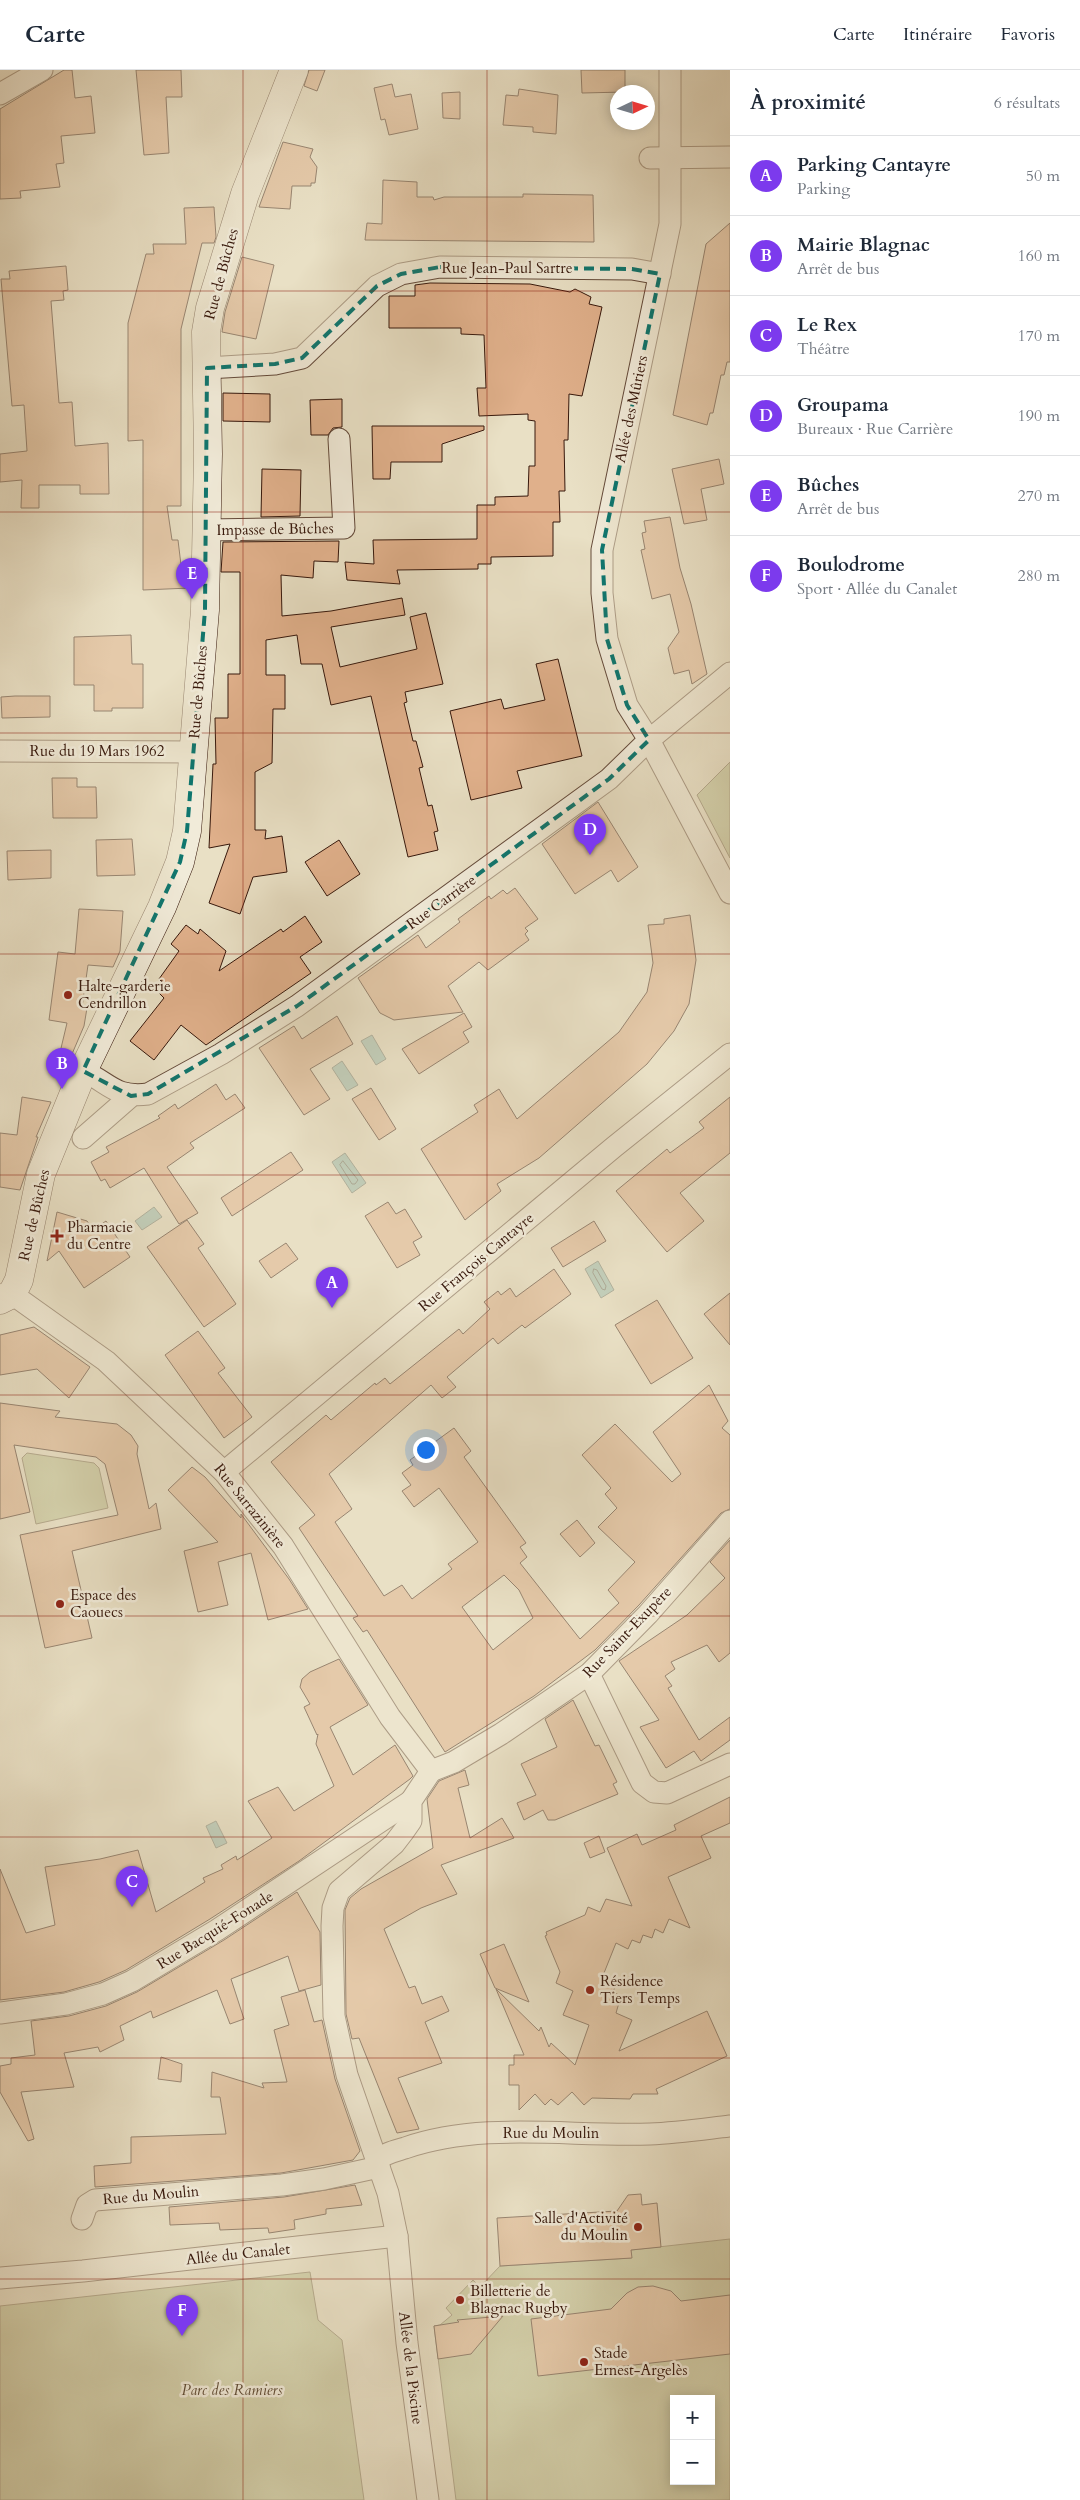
<!DOCTYPE html>
<html lang="fr">
<head>
<meta charset="utf-8">
<style>
	body { margin:0; font-family:Cardo,serif; background:#f2f2f3; color:#1f2937 }
	.controls { position:absolute; right:15px; bottom:15px; display:grid; overflow:hidden; border-radius:0px; box-shadow:0 2px 12px #0003 }
	.controls button { width:45px; height:45px; display:grid; place-items:center; padding:0; border:0; border-bottom:1px solid #e0e1e3; background:#fff; color:#1f2937; font:25px sans-serif }
	.compass { position:absolute; left:610px; top:15px; width:45px; height:45px; border-radius:50%; background:#fff; box-shadow:0 2px 12px #0003; rotate:86deg }
	.you { position:absolute; left:425px; top:1379px; width:18px; height:18px; margin:-12px; border:4px solid #fff; border-radius:50%; background:#1a73e8; box-shadow:0 0 0 8px #1a73e833 }
	.badge { display:grid; place-items:center; width:32px; height:32px; border-radius:50%; background:#7c3aed; color:#fff; font-size:16px; font-weight:700 }
	.pin { position:absolute; translate:-50% -41px; filter:drop-shadow(0 1px 2px #0008) }
	.pin::after { content:''; position:absolute; top:26px; width:18px; height:15px; background:inherit; clip-path:polygon(0 0,100% 0,50% 100%) }
	.list { margin:0; padding:0; list-style:none }
	h2 { display:flex; justify-content:space-between; align-items:center; height:65px; margin:0; padding:0 20px; font-size:21px }
	h2 small { font-size:16px; font-weight:400; color:#747a83 }
	.list li { display:grid; grid-template-columns:32px 1fr auto; gap:15px; align-items:center; box-sizing:border-box; height:80px; padding:0 20px; border-top:1px solid #e0e1e3 }
	.list b { display:block; font-size:19px; white-space:nowrap }
	.list p { margin:0; font-size:16px; white-space:nowrap; color:#747a83 }
	.list em { font-size:16px; font-style:normal; color:#747a83 }
	.map { position:relative; flex:none; width:730px; height:2430px; overflow:hidden }
	header { display:flex; align-items:center; gap:30px; box-sizing:border-box; height:70px; padding:0 25px; background:#fff; border-bottom:1px solid #e0e1e3 }
	header strong { font-size:24px }
	nav { display:flex; gap:28px; margin-inline-start:auto; font-size:18px }
	main { display:flex }
	aside { flex:1; background:#fff }
	.map>svg:first-child { display:block }
	.green { fill:#bcc191; stroke:#7a6c4e; fill-rule:evenodd }
	.water { fill:#97bdb2; stroke:#717b70 }
	.lines { fill:none; stroke-linecap:round; stroke-linejoin:round }
	.shore { stroke:#676a5f; stroke-width:1 }
	.building { fill:#e0b08b; stroke:#37180c; fill-rule:evenodd }
	.street-casing { stroke:#644a3a; stroke-width:23 }
	.secondary-casing { stroke:#37180c; stroke-width:29 }
	.street { stroke:#f1ebd9; stroke-width:21 }
	.secondary { stroke:#f1ebd9; stroke-width:28 }
	.marked { fill:none; stroke:#0f766e; stroke-width:4; stroke-dasharray:10 6; stroke-linejoin:round }
	.grid { fill:none; stroke:#8f2418; stroke-width:1; stroke-opacity:0.55 }
	.poi-dot { fill:#8f2418; stroke:#f1ebd9; stroke-width:2 }
	.labels { text-anchor:middle; stroke-width:5; stroke-linejoin:round; paint-order:stroke }
	.street-label { font-size:15px; fill:#37180c; stroke:#f1ebd9 }
	.poi-label { font-size:15px; fill:#37180c; stroke:#f1ebd9; text-anchor:start }
	.park-label { font-size:15px; font-style:italic; fill:#5f4b34; stroke:#f1ebd9 }
</style>
</head>
<body>
<header>
<strong>Carte</strong>
<nav><a>Carte</a><a>Itinéraire</a><a>Favoris</a></nav>
</header>
<main>
<div class="map">
<svg width="730" height="2430" viewBox="0 0 730 2430">
	<rect width="100%" height="100%" fill="#e9e0c5"/>
	<filter id="stains"><feTurbulence type="fractalNoise" baseFrequency=".004" numOctaves="4"/><feColorMatrix values="0 0 0 0 .2 0 0 0 0 .09 0 0 0 0 .02 0 0 0 .5 -.17"/></filter>
	<radialGradient id="worn" r=".72"><stop offset=".6" stop-color="#630" stop-opacity="0"/><stop offset="1" stop-color="#630" stop-opacity=".3"/></radialGradient>
	<!-- green -->
	<g class="green">
		<polygon points="730,692 730,788 697,725"/>
		<polygon points="27,1383 94,1393 99,1398 108,1438 36,1454 22,1388"/>
		<path d="M730,2169V2430H456L434,2256L440,2255L452,2245L446,2238L473,2210L480,2217L500,2196L631,2188V2180ZM674,2329H711V2411H674Z"/>
		<polygon points="310,2202 318,2250 342,2270 364,2430 0,2430 0,2236"/>
	</g>
	<!-- water -->
	<g class="water">
		<polygon points="372,965 386,989 376,995 361,971"/>
		<polygon points="342,991 358,1015 347,1021 332,998"/>
		<polygon points="345,1083 366,1113 352,1123 332,1092"/>
		<polygon points="154,1137 162,1147 142,1160 135,1151"/>
		<polygon points="598,1191 614,1220 601,1228 585,1199"/>
		<polygon points="216,1751 227,1773 216,1778 206,1756"/>
	</g>
	<g class="lines">
		<!-- shore -->
		<g class="shore">
			<polygon points="343,1091 358,1110 355,1114 352,1114 340,1095"/>
			<polygon points="594,1199 597,1200 606,1216 605,1220 602,1219 593,1203"/>
		</g>
	</g>
	<!-- building -->
	<g class="building">
		<polygon points="64,0 72,0 75,28 91,26 95,63 61,66 64,93 56,94 60,117 20,121 21,128 0,129 0,39"/>
		<polygon points="136,0 181,0 182,27 166,27 169,83 144,85"/>
		<polygon points="309,0 325,0 317,21 304,16"/>
		<polygon points="581,0 625,0 625,22 582,23"/>
		<polygon points="392,14 395,27 411,24 418,59 389,65 385,49 381,50 374,18"/>
		<polygon points="519,19 558,25 556,64 533,62 533,57 503,55 506,25 518,26"/>
		<polygon points="460,22 460,49 443,48 442,23"/>
		<polygon points="283,72 313,79 310,87 317,97 315,113 311,113 311,116 292,116 290,139 259,137"/>
		<polygon points="383,110 417,112 417,127 433,127 434,130 444,127 523,127 523,124 593,125 594,172 365,170 367,153 382,154"/>
		<polygon points="214,137 216,167 214,173 202,173 181,259 181,436 167,436 172,470 178,470 181,495 190,495 190,518 143,520 143,370 128,371 128,253 146,184 154,184 153,174 186,174 184,138"/>
		<polygon points="730,153 730,292 727,292 724,305 721,305 713,343 710,343 707,355 673,345 706,174"/>
		<polygon points="242,187 274,195 256,269 222,262 225,242"/>
		<polygon points="66,196 68,220 63,221 64,230 51,231 59,333 72,332 75,376 108,373 109,424 80,424 80,415 39,415 39,438 21,438 22,410 0,412 0,384 27,381 24,335 12,336 1,209 10,209 9,201"/>
		<polygon points="430,213 530,214 570,222 575,219 591,227 589,234 602,237 582,326 569,324 568,370 564,370 565,421 559,421 560,452 553,452 553,486 491,487 491,494 478,494 478,499 397,500 400,514 347,510 345,492 374,494 373,470 477,469 477,435 495,435 495,427 528,426 529,396 535,396 535,351 528,350 528,344 479,346 477,318 486,318 484,265 461,264 461,258 389,258 389,226 415,226 415,215"/>
		<polygon points="223,323 270,324 270,352 223,351"/>
		<polygon points="342,329 342,357 333,358 328,365 311,365 310,330"/>
		<polygon points="372,356 484,356 484,360 442,374 442,392 391,392 390,409 373,409"/>
		<polygon points="719,389 724,414 701,419 707,450 684,454 672,399"/>
		<polygon points="262,399 301,400 300,446 261,447"/>
		<polygon points="670,447 680,498 691,534 707,604 692,614 689,600 674,604 668,578 679,562 670,524 652,529 641,480 645,479 642,463 646,462 644,451"/>
		<polygon points="339,471 338,492 314,491 313,508 281,505 282,546 331,541 402,528 405,545 331,557 340,597 417,579 410,547 426,543 443,614 405,622 407,632 404,633 413,671 416,671 423,697 419,698 428,736 432,735 438,761 434,762 438,780 408,787 371,626 331,635 322,594 301,594 297,565 266,570 266,605 285,605 285,639 273,639 272,693 255,702 255,760 266,760 265,769 282,766 287,802 253,807 240,844 209,833 230,774 209,778 213,694 216,694 215,648 228,648 228,604 240,604 240,502 221,502 223,472"/>
		<polygon points="131,565 132,594 143,594 143,638 112,638 112,641 94,641 94,615 74,615 74,567"/>
		<polygon points="558,589 582,686 517,701 522,718 471,730 450,641 501,629 504,639 545,630 536,594"/>
		<polygon points="15,626 50,626 50,647 2,648 1,627"/>
		<polygon points="52,708 77,708 77,717 96,717 97,748 53,748"/>
		<polygon points="598,732 638,797 618,812 611,800 575,824 542,774"/>
		<polygon points="132,769 135,805 97,806 96,770"/>
		<polygon points="339,770 360,804 327,826 305,792"/>
		<polygon points="51,780 51,808 8,810 7,781"/>
		<polygon points="515,818 538,849 525,858 528,861 525,864 529,870 488,900 479,892 448,916 463,942 394,950 380,943 358,908 418,865 426,878 460,852 458,849 489,826 491,829 503,820 507,824"/>
		<polygon points="79,839 123,841 120,881 113,897 88,895 82,937 87,938 84,956 66,998 57,995 67,953 49,950 58,882 75,884"/>
		<polygon points="690,845 696,890 689,934 674,961 647,994 539,1088 497,1114 501,1121 465,1150 421,1079 478,1042 474,1035 499,1019 517,1049 619,962 647,922 653,893 648,855 664,854 664,849"/>
		<polygon points="305,846 322,872 300,887 311,903 206,975 181,955 154,990 130,971 164,928 156,920 162,912 159,909 179,881 171,874 186,855 198,864 200,859 226,881 219,901 281,859 283,862"/>
		<polygon points="464,943 472,957 463,962 469,972 419,1004 402,979"/>
		<polygon points="337,946 353,974 310,999 330,1029 304,1045 259,978 294,956 302,969"/>
		<polygon points="216,1014 226,1030 235,1024 245,1038 190,1073 194,1078 167,1097 198,1143 179,1154 144,1098 110,1118 105,1109 101,1111 91,1092 109,1082 106,1077 160,1048 158,1046 175,1034 178,1039"/>
		<polygon points="371,1018 396,1059 379,1070 352,1029"/>
		<polygon points="22,1027 51,1032 36,1067 38,1067 20,1120 0,1117 0,1063 17,1065"/>
		<polygon points="730,1027 730,1083 680,1123 704,1151 667,1182 616,1121 667,1079 670,1083 704,1058 699,1052"/>
		<polygon points="291,1082 303,1100 232,1146 221,1128"/>
		<polygon points="388,1132 396,1144 405,1139 422,1167 413,1172 420,1185 397,1198 365,1146"/>
		<polygon points="57,1142 87,1151 93,1160 106,1151 130,1187 84,1218 59,1181 47,1191"/>
		<polygon points="187,1150 204,1174 198,1178 236,1234 204,1257 147,1177"/>
		<polygon points="594,1151 606,1171 563,1197 551,1178"/>
		<polygon points="286,1173 298,1189 271,1208 259,1191"/>
		<path d="M554,1199L571,1224L525,1258L522,1255L498,1274L493,1268L447,1307L456,1317L442,1328L431,1315L329,1404L352,1439L335,1452L384,1526L402,1515L412,1529L452,1499L448,1494L478,1472L439,1418L414,1437L402,1421L411,1415L402,1403L413,1395L410,1390L454,1358L471,1381L464,1387L526,1473L520,1477L527,1487L520,1493L580,1569L619,1533L608,1520L635,1492L598,1457L617,1438L605,1424L611,1418L582,1385L615,1354L672,1412L681,1404L653,1362L709,1315L728,1351L722,1358L730,1365V1439L721,1443L639,1535L595,1580L534,1626L445,1682L367,1560L363,1562L353,1548L358,1546L299,1458L315,1445L271,1392L326,1345L331,1350L375,1313L376,1315L385,1308L390,1314L459,1259L463,1264L490,1239L484,1232L498,1221L501,1225L510,1218L516,1227ZM504,1505L519,1520L533,1548L493,1580L462,1537Z"/>
		<polygon points="730,1223 730,1275 704,1244"/>
		<polygon points="657,1230 693,1288 651,1314 615,1255"/>
		<polygon points="34,1257 90,1297 69,1328 37,1299 0,1305 0,1265"/>
		<polygon points="198,1261 225,1298 218,1303 252,1347 224,1368 165,1285"/>
		<polygon points="0,1333 60,1341 55,1347 117,1354 131,1365 138,1376 137,1384 149,1439 156,1433 161,1459 72,1481 92,1568 45,1578 20,1465 118,1445 105,1394 96,1387 14,1375 30,1442 0,1449"/>
		<polygon points="192,1397 205,1407 241,1448 241,1444 289,1509 308,1539 268,1550 251,1483 218,1492 228,1535 198,1542 184,1481 218,1472 168,1420"/>
		<polygon points="577,1450 595,1473 580,1487 560,1464"/>
		<polygon points="730,1470 730,1583 719,1592 707,1575 671,1592 675,1599 665,1606 672,1616 668,1618 699,1670 730,1647 730,1670 701,1691 694,1681 666,1698 640,1657 659,1650 619,1591 687,1545 725,1508 710,1492"/>
		<polygon points="339,1589 368,1635 330,1657 353,1705 395,1675 413,1706 410,1709 299,1791 210,1849 126,1900 99,1912 64,1922 0,1930 0,1799 26,1863 55,1855 45,1797 100,1789 138,1780 156,1842 205,1812 203,1808 223,1799 221,1795 236,1786 237,1790 272,1768 248,1731 278,1717 294,1741 334,1716 316,1674 318,1664 317,1665 304,1637 310,1634 300,1617 302,1609 310,1602"/>
		<polygon points="573,1630 595,1676 599,1675 617,1712 613,1714 618,1724 555,1750 548,1750 543,1740 524,1750 517,1733 536,1725 521,1694 557,1677 545,1649"/>
		<polygon points="465,1700 469,1715 458,1718 470,1768 502,1748 514,1768 441,1795 457,1824 421,1838 384,1859 409,1918 415,1916 422,1934 442,1926 449,1941 425,1952 442,1993 398,2008 419,2059 397,2063 359,1968 352,1969 346,1944 345,1840 350,1828 361,1819 433,1778 427,1729 439,1711"/>
		<polygon points="730,1727 730,1753 701,1766 711,1788 668,1807 690,1858 669,1849 663,1863 655,1859 652,1868 643,1865 640,1873 632,1870 628,1879 616,1873 602,1908 616,1914 613,1922 621,1926 616,1943 632,1950 619,1981 707,1941 727,1986 656,2019 658,2024 633,2024 630,2029 592,2028 584,2035 572,2022 558,2035 551,2029 545,2035 535,2024 519,2040 519,2015 509,2015 509,1995 514,1995 514,1985 524,1985 496,1919 539,1961 541,1957 549,1977 551,1973 575,1995 589,1955 563,1945 573,1921 556,1913 560,1902 545,1866 547,1865 546,1862 585,1845 588,1837 600,1842 606,1829 632,1836 607,1778 637,1764 642,1775 676,1760 674,1755"/>
		<polygon points="599,1766 605,1782 590,1788 584,1773"/>
		<polygon points="297,1822 320,1862 321,1915 299,1921 288,1886 231,1909 244,1949 230,1954 217,1920 153,1948 151,1941 120,1956 124,1970 100,1982 98,1977 64,1983 74,2017 21,2022 34,2069 28,2071 0,2022 0,1996 11,1994 11,1988 35,1985 31,1951 69,1946 106,1936 137,1922 224,1870"/>
		<polygon points="504,1874 529,1932 495,1918 480,1884"/>
		<polygon points="305,1920 314,1952 322,1950 335,2009 360,2081 353,2090 281,2103 95,2117 94,2096 131,2093 131,2067 226,2064 220,2027 211,2027 212,2002 264,2018 262,2013 287,2012 274,1960 289,1955 281,1927"/>
		<polygon points="161,1987 182,1994 181,2012 158,2009"/>
		<polygon points="355,2115 362,2135 326,2139 326,2144 294,2150 295,2159 269,2163 268,2158 220,2160 219,2153 170,2155 169,2137 284,2127"/>
		<polygon points="641,2124 642,2135 657,2133 661,2177 631,2180 632,2188 500,2196 497,2148 617,2141 628,2125"/>
		<polygon points="653,2216 671,2221 681,2231 730,2225 730,2284 538,2306 531,2249 611,2239 627,2223 638,2217"/>
		<polygon points="503,2246 471,2284 438,2289 434,2256 459,2252 457,2250"/>
	</g>
	<g class="lines">
		<!-- street casing -->
		<g class="street-casing">
			<g id="street">
				<polyline points="670,0 670,154 602,480 602,523 607,569 627,635 649,670 730,823"/>
				<polyline points="0,24 42,0"/>
				<polyline points="650,88 730,87"/>
				<polyline points="207,298 275,294 302,288 377,216 401,204 440,197 632,199 660,204"/>
				<polyline points="207,460 344,458 339,369"/>
				<polyline points="0,681 193,682"/>
				<path d="M83,1001C110,1013 114,1028 148,1024L221,984L297,936L609,709L649,670L730,603"/>
				<polyline points="83,1068 131,1026"/>
				<polyline points="12,1224 106,1291 224,1402 283,1476 390,1647 431,1701"/>
				<polyline points="224,1402 614,1077 730,984"/>
				<polyline points="589,1604 642,1713 654,1722 667,1723 730,1694"/>
				<polyline points="431,1701 454,1692 501,1664 589,1604 648,1544 730,1451"/>
				<polyline points="0,1943 66,1934 103,1924 132,1911 217,1860 411,1731"/>
				<path d="M377,2090C385,2083 395,2081 405,2078C483,2051 569,2067 650,2064C677,2063 704,2059 730,2056"/>
				<polyline points="82,2149 87,2135 95,2130 282,2115 324,2109 379,2097"/>
				<polyline points="0,2208 83,2201 397,2166"/>
				<polyline points="428,2430 407,2273 397,2166 388,2123 347,2005 334,1946 332,1856 333,1838 339,1821 394,1774 404,1761 411,1751 411,1731 431,1701"/>
			</g>
		</g>
		<!-- secondary casing -->
		<g class="secondary-casing">
			<polyline id="secondary" points="0,1230 12,1224 19,1210 41,1104 83,1001 162,837 180,792 187,761 205,540 208,384 206,262 210,238 245,124 294,0"/>
		</g>
		<!-- street -->
		<use href="#street" class="street"/>
		<!-- secondary -->
		<use href="#secondary" class="secondary"/>
	</g>
	<!-- marked area -->
	<path d="M0 0H730V2430H0ZM440,197L632,199L660,204L602,480L607,569L627,635L649,670L609,709L297,936L148,1024L131,1026L83,1001L180,792L187,761L205,540L207,298L275,294L302,288L377,216L401,204Z" fill="#e9e0c5" fill-opacity=".55" fill-rule="evenodd"/>
	<path class="marked" d="M440,197L632,199L660,204L602,480L607,569L627,635L649,670L609,709L297,936L148,1024L131,1026L83,1001L180,792L187,761L205,540L207,298L275,294L302,288L377,216L401,204Z"/>
	<!-- grid -->
	<path class="grid" d="M243,0V2430M487,0V2430M0,221H730M0,442H730M0,663H730M0,884H730M0,1105H730M0,1325H730M0,1546H730M0,1767H730M0,1988H730M0,2209H730"/>
	<!-- markers -->
	<g class="poi-dot">
		<circle cx="68" cy="925" r="5"/>
		<path d="M54.5 1158.5h5v5h5v5h-5v5h-5v-5h-5v-5h5z"/>
		<circle cx="60" cy="1534" r="5"/>
		<circle cx="590" cy="1920" r="5"/>
		<circle cx="638" cy="2157" r="5"/>
		<circle cx="460" cy="2230" r="5"/>
		<circle cx="584" cy="2292" r="5"/>
	</g>
	<g class="labels">
		<!-- street labels -->
		<g class="street-label">
			<text x="507" y="203">Rue Jean-Paul Sartre</text>
			<text transform="translate(221 204) rotate(-75)" y="5">Rue de Bûches</text>
			<text transform="translate(631 339) rotate(-78)" y="5">Allée des Mûriers</text>
			<text transform="translate(275 459) rotate(-1)" y="5">Impasse de Bûches</text>
			<text transform="translate(198 622) rotate(-85)" y="5">Rue de Bûches</text>
			<text x="97" y="686">Rue du 19 Mars 1962</text>
			<text transform="translate(441 832) rotate(-36)" y="5">Rue Carrière</text>
			<text transform="translate(34 1145) rotate(-77)" y="5">Rue de Bûches</text>
			<text transform="translate(476 1192) rotate(-40)" y="5">Rue François Cantayre</text>
			<text transform="translate(250 1436) rotate(51)" y="5">Rue Sarrazinière</text>
			<text transform="translate(627 1562) rotate(-46)" y="5">Rue Saint-Exupère</text>
			<text transform="translate(215 1860) rotate(-32)" y="5">Rue Bacquié-Fonade</text>
			<text x="551" y="2068">Rue du Moulin</text>
			<text transform="translate(151 2125) rotate(-5)" y="5">Rue du Moulin</text>
			<text transform="translate(238 2184) rotate(-6)" y="5">Allée du Canalet</text>
			<text transform="translate(411 2298) rotate(83)" y="5">Allée de la Piscine</text>
		</g>
		<!-- poi labels -->
		<g class="poi-label">
			<text x="78" y="921">Halte-garderie<tspan x="78" dy="17">Cendrillon</tspan></text>
			<text x="67" y="1162">Pharmacie<tspan x="67" dy="17">du Centre</tspan></text>
			<text x="70" y="1530">Espace des<tspan x="70" dy="17">Caouecs</tspan></text>
			<text x="600" y="1916">Résidence<tspan x="600" dy="17">Tiers Temps</tspan></text>
			<text x="628" y="2153" text-anchor="end">Salle d'Activité<tspan x="628" dy="17">du Moulin</tspan></text>
			<text x="470" y="2226">Billetterie de<tspan x="470" dy="17">Blagnac Rugby</tspan></text>
			<text x="594" y="2288">Stade<tspan x="594" dy="17">Ernest-Argelès</tspan></text>
		</g>
		<!-- park labels -->
		<g class="park-label">
			<text x="232" y="2325">Parc des Ramiers</text>
		</g>
	</g>
	<rect width="100%" height="100%" filter="url(#stains)"/>
	<rect width="100%" height="100%" fill="url(#worn)"/>
</svg>
<div class="controls">
<button>+</button>
<button>−</button>
</div>
<svg class="compass" viewBox="-18 -18 36 36"><path d="M0-13l5 13h-10z" fill="#e53935"/><path d="M0 13l5-13h-10z" fill="#747a83"/></svg>
<div class="you"></div>
<div class="pin badge" style="left:332px;top:1238px">A</div>
<div class="pin badge" style="left:62px;top:1019px">B</div>
<div class="pin badge" style="left:132px;top:1837px">C</div>
<div class="pin badge" style="left:590px;top:785px">D</div>
<div class="pin badge" style="left:192px;top:529px">E</div>
<div class="pin badge" style="left:182px;top:2266px">F</div>
</div>
<aside>
<h2>À proximité<small>6 résultats</small></h2>
<ul class="list">
<li><span class="badge">A</span><div><b>Parking Cantayre</b><p>Parking</p></div><em>50 m</em></li>
<li><span class="badge">B</span><div><b>Mairie Blagnac</b><p>Arrêt de bus</p></div><em>160 m</em></li>
<li><span class="badge">C</span><div><b>Le Rex</b><p>Théâtre</p></div><em>170 m</em></li>
<li><span class="badge">D</span><div><b>Groupama</b><p>Bureaux · Rue Carrière</p></div><em>190 m</em></li>
<li><span class="badge">E</span><div><b>Bûches</b><p>Arrêt de bus</p></div><em>270 m</em></li>
<li><span class="badge">F</span><div><b>Boulodrome</b><p>Sport · Allée du Canalet</p></div><em>280 m</em></li>
</ul>
</aside>
</main>
</body>
</html>
